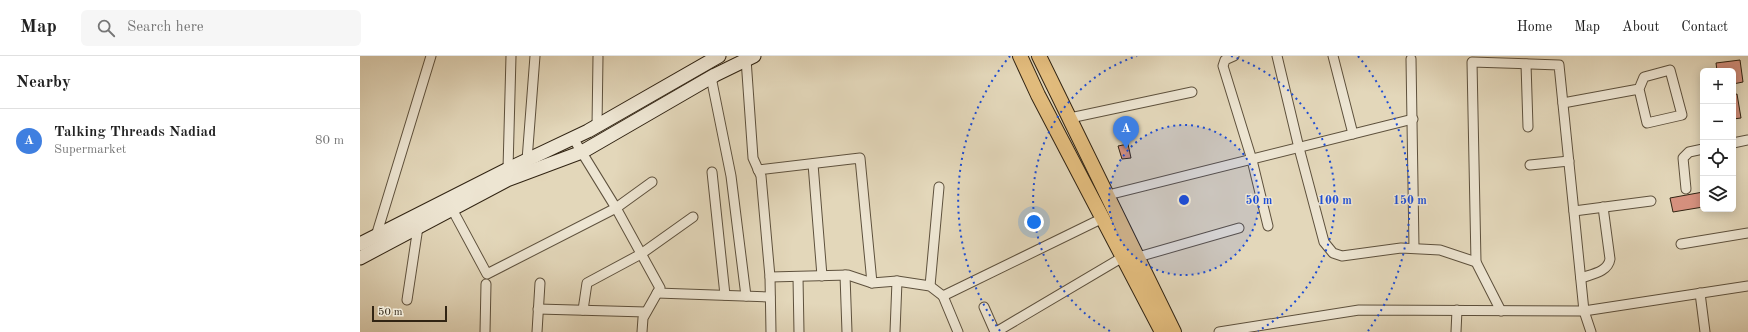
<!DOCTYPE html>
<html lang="en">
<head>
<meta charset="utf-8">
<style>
	body { margin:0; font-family:"Old Standard TT",serif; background:#f6f6f6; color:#222 }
	.controls { position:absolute; right:12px; top:12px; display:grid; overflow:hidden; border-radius:6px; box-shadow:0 2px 10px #0003 }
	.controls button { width:36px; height:36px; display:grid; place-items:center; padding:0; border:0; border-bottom:1px solid #e0e0e0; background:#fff; color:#222; font:20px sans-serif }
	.scale { position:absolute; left:12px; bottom:10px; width:75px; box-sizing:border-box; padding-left:4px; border:2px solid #312413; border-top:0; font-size:11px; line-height:14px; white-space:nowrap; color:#312413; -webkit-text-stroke:3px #ede5d2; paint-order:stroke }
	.you { position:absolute; left:674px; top:166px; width:14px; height:14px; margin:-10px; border:3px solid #fff; border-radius:50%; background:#1a73e8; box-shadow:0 0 0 6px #1a73e833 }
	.badge { display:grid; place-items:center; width:26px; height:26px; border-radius:50%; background:#2563eb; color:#fff; font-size:13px; font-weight:700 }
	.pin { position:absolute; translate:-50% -33px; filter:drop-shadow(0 1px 2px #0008) }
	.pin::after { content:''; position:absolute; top:21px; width:14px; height:12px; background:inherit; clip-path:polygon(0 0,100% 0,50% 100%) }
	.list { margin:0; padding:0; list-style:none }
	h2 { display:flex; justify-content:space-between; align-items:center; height:52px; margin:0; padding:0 16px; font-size:17px }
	h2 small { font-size:13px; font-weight:400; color:#767676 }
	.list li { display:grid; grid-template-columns:26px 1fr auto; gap:12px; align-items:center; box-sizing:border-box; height:64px; padding:0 16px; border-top:1px solid #e0e0e0 }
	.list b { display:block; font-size:15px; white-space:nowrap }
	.list p { margin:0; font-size:13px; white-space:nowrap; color:#767676 }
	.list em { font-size:13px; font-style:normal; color:#767676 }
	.icon { flex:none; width:22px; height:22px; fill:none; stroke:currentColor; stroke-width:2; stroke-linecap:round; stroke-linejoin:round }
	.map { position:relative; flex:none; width:1388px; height:276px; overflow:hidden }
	header { display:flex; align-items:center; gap:24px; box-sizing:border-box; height:56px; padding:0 20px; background:#fff; border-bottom:1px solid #e0e0e0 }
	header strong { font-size:19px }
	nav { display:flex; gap:22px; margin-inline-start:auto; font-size:14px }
	.search { width:280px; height:36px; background:#f6f6f6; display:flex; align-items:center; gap:10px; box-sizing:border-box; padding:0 14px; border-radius:6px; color:#767676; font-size:15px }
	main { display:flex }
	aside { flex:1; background:#fff }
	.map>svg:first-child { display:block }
	.building { fill:#d79280; stroke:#312413 }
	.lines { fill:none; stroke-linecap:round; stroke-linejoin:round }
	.street-casing { stroke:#5e513d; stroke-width:11 }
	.secondary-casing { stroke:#312413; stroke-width:15 }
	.primary-casing { stroke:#312413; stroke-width:16 }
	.street { stroke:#ede5d2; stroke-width:9 }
	.secondary { stroke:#ede5d2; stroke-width:13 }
	.primary { stroke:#e2bc7d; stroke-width:14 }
	.ring { fill:none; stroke:#1d4ed8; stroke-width:2; stroke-dasharray:2 4 }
	.centre { fill:#1d4ed8; stroke:#ede5d2; stroke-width:2 }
	.ring-label { font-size:12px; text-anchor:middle; font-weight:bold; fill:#1d4ed8; stroke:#ede5d2; stroke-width:3; stroke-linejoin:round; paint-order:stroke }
</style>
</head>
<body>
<header>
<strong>Map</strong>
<div class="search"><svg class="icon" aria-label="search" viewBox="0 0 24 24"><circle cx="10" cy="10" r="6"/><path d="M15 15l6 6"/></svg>Search here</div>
<nav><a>Home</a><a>Map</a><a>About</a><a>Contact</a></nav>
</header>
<main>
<aside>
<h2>Nearby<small></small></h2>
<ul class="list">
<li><span class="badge" style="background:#3f7fe0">A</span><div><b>Talking Threads Nadiad</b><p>Supermarket</p></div><em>80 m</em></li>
</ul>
</aside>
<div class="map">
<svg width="1388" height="276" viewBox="0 0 1388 276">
	<rect width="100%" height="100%" fill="#e3d7ba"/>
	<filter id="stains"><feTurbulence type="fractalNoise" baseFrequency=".005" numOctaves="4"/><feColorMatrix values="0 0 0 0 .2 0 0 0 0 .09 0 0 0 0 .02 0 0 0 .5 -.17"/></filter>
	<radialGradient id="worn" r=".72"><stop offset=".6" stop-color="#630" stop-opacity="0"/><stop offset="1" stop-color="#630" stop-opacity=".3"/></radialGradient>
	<!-- building -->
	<g class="building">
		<polygon points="1380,4 1383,26 1373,28 1373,15 1357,15 1356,7"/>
		<polygon points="1377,38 1381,62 1373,63 1373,39"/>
		<polygon points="768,88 771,102 762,103 758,90"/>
		<polygon points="1343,136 1343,151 1313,156 1310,142"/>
	</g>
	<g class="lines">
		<!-- street casing -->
		<g class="street-casing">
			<g id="street">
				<polyline points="874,0 865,4 863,10 892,104 908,170"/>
				<polyline points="917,0 939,92 964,186 973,197 982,200 1041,192 1080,194 1116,206"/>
				<polyline points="973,0 993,78"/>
				<polyline points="386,3 393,102 401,120 410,221 411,276"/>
				<polyline points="1051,3 1054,192"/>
				<polyline points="1166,8 1168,71"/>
				<polyline points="351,21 371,120 386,240"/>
				<polyline points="1203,47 1279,33 1284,21 1310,14 1322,59 1287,67 1279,33"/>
				<polyline points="710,62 832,36"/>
				<polyline points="237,70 238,1"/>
				<polyline points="213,82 256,152 300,232 283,262 282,276"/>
				<polyline points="1373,87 1388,84"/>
				<polyline points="167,104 175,0"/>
				<polyline points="453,108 462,220"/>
				<polyline points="1170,109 1209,105"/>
				<polyline points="148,113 151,0"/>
				<polyline points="398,114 500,102 512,227"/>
				<polyline points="352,116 365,239"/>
				<polyline points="1326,133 1323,102 1329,96 1343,93"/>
				<polyline points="748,139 1053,63"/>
				<polyline points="92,153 127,218 256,152 292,126"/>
				<polyline points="1214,155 1291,145"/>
				<polyline points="16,180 71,0"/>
				<polyline points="1321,188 1388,177"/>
				<polyline points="778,201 879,172"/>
				<polyline points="485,219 487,276"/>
				<polyline points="410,221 488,219 512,227 537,225 570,230 583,240 743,162"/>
				<polyline points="438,221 439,276"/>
				<path d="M1221,222C1232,218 1248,216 1250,203L1243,151"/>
				<polyline points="570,230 579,131"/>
				<polyline points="297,237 410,241"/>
				<polyline points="1340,237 1345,276"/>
				<polyline points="583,240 598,276"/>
				<polyline points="47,244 58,171"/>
				<polyline points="624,251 635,276"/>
				<polyline points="178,253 286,256"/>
				<polyline points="223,254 227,227 281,198 333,161"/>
				<polyline points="1141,255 1116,206 1112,6 1199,9 1224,255 1231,276"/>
				<polyline points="125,276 126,228"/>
				<polyline points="177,276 180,227"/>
				<polyline points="535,276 537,225"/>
				<polyline points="636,276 763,201"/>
				<polyline points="859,276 999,254 1224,255 1388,230"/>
				<polyline points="1096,276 1097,254"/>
			</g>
		</g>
		<!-- secondary casing -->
		<g class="secondary-casing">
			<g id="secondary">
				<polyline points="0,188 148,113 228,75 359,0"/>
				<polyline points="0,202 147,124 222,96 355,19 394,0"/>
			</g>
		</g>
		<!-- primary casing -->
		<g class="primary-casing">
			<g id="primary">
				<polyline points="660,0 678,39 802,276"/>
				<polyline points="679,0 814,276"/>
			</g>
		</g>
		<!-- street -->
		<use href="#street" class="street"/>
		<!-- secondary -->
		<use href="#secondary" class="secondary"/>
		<!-- primary -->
		<use href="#primary" class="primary"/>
	</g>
	<!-- distance rings -->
	<circle cx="824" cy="144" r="75" fill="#1d4ed8" fill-opacity=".12"/>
	<g class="ring">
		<circle cx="824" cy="144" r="75"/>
		<path d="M750 275A151 151 0 0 1 777 0M871 0A151 151 0 0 1 898 275"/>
		<path d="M640 275A226 226 0 0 1 650 0M998 0A226 226 0 0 1 1008 275"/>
	</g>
	<circle cx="824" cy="144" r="6" class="centre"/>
	<g class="ring-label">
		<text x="899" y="148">50 m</text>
		<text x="975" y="148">100 m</text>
		<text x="1050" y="148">150 m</text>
	</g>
	<rect width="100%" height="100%" filter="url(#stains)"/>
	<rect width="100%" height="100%" fill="url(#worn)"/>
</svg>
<div class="controls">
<button>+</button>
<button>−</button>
<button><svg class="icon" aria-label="locate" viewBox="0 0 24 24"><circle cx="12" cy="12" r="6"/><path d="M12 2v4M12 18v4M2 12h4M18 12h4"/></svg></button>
<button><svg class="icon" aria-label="layers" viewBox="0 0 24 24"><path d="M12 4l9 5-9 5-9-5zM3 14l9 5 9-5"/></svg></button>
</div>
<div class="scale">50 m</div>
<div class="you"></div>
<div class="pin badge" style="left:766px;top:93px;background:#3f7fe0">A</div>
</div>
</main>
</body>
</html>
